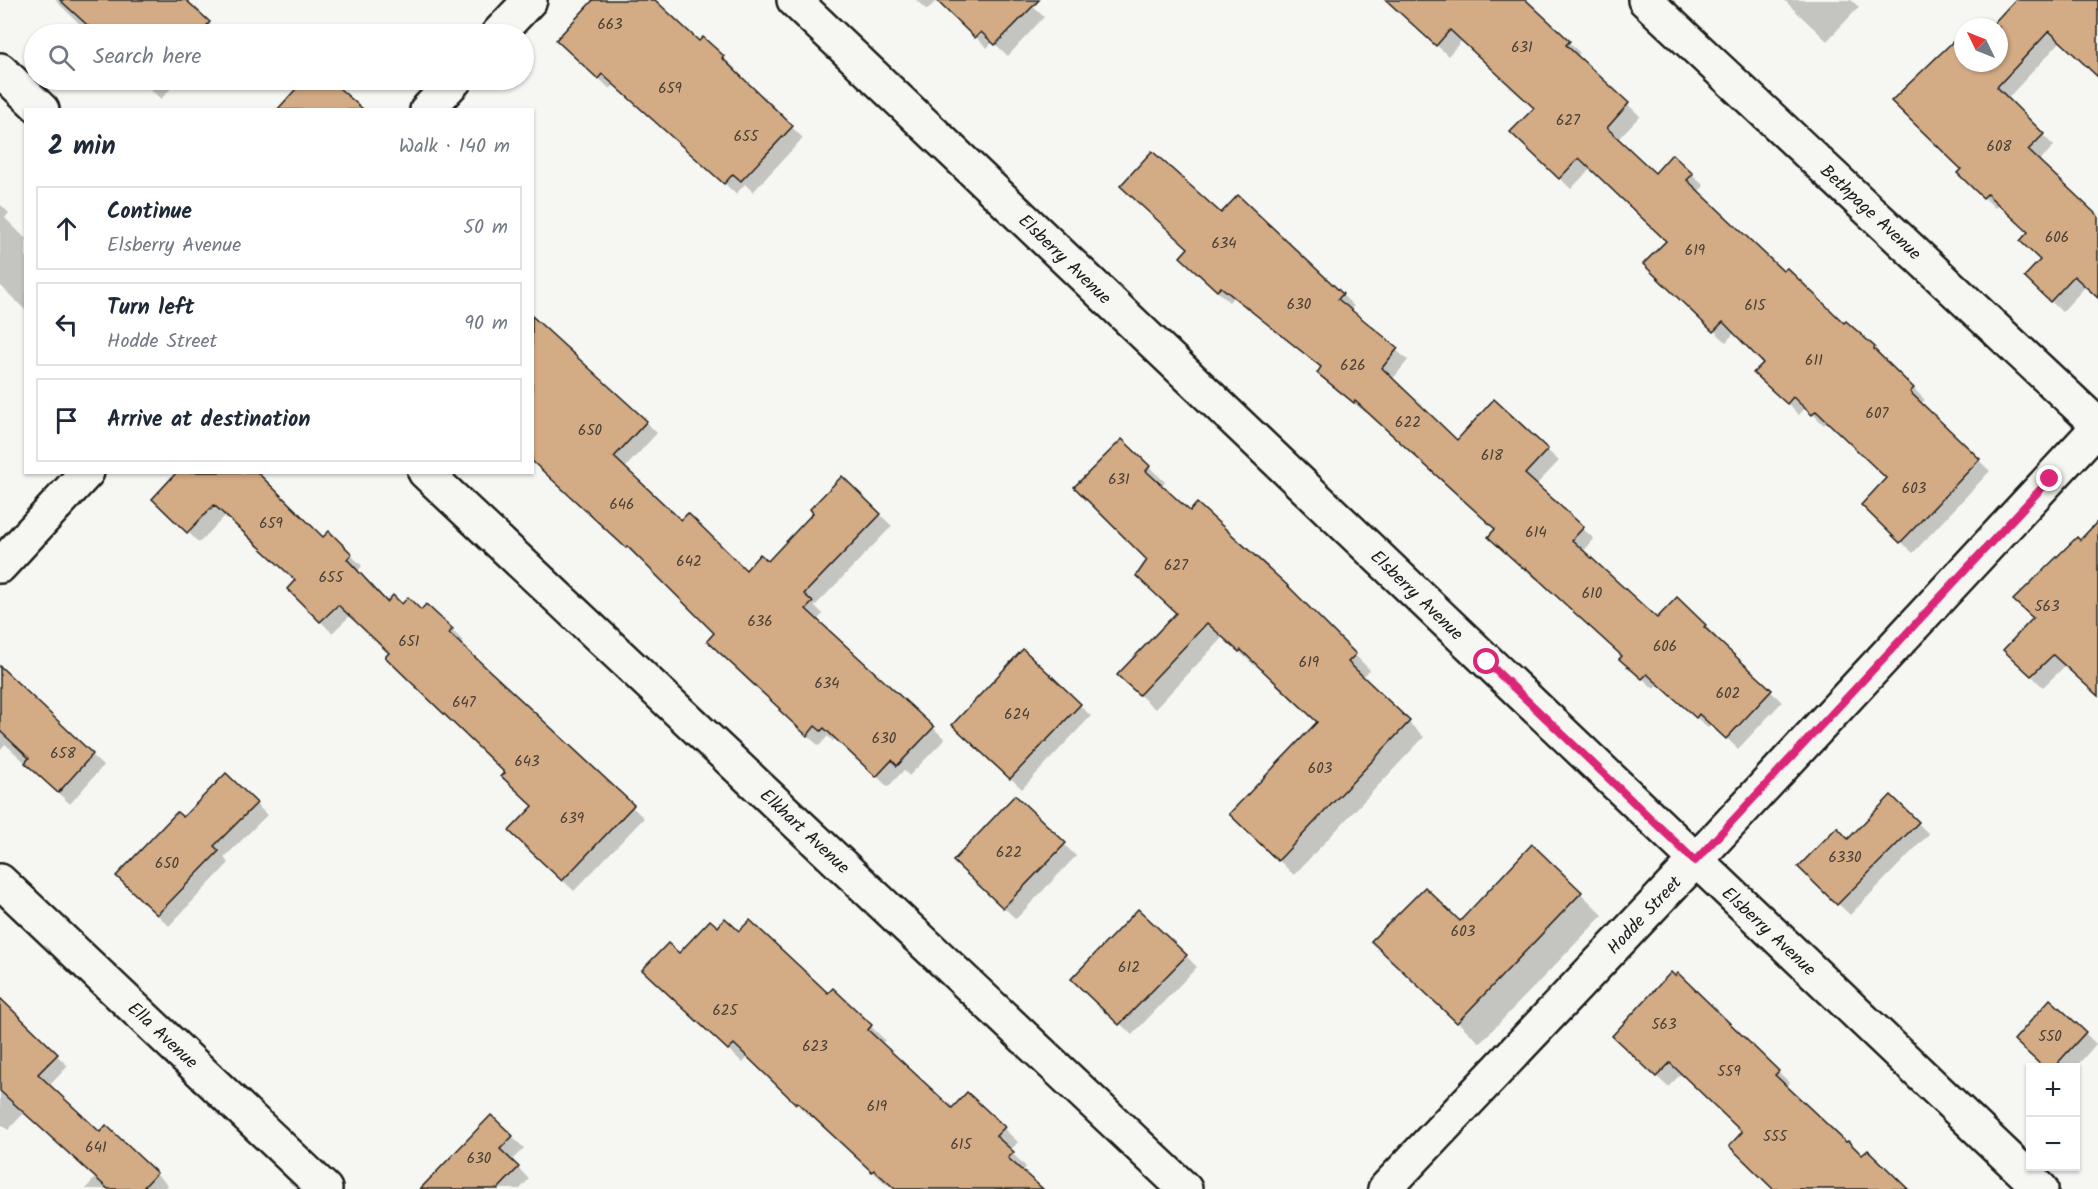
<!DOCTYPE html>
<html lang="en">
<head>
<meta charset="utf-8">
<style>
	body { margin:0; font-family:Kalam,sans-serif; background:#f6f6f7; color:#1f2937 }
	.controls { position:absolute; right:18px; bottom:18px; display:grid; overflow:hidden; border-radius:0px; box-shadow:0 2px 4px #0004 }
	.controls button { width:54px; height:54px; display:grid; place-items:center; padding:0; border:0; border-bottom:2px solid #e0e1e3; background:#fff; color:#1f2937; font:30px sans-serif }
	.compass { position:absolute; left:1954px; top:18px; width:54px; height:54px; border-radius:50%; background:#fff; box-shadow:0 2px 4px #0004; rotate:313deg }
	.stop { position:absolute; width:18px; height:18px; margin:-14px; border:4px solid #db2777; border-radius:50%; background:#fff }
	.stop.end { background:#db2777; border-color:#fff; box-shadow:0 2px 6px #0008 }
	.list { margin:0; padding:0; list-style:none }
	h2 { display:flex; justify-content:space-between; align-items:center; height:78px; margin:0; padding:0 24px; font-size:26px }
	h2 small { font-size:20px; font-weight:400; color:#747a83 }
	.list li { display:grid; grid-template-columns:39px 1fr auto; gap:18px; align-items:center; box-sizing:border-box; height:84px; margin:0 12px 12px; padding:0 12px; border:2px solid #e0e1e3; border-radius:0px }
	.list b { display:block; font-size:22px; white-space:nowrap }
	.list p { margin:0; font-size:20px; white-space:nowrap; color:#747a83 }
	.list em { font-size:20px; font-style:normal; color:#747a83 }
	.icon { flex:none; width:33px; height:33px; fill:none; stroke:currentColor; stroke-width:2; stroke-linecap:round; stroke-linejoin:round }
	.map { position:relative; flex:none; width:2098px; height:1189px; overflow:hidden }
	.search { position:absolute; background:#fff; box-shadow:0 2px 4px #0004; left:24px; top:24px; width:510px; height:66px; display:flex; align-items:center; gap:15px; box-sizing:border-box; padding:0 21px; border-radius:33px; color:#747a83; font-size:22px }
	.panel { position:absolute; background:#fff; box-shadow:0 2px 4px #0004; left:24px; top:108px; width:510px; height:366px; border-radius:0px }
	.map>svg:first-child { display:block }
	.shadow { fill:#0003 }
	.building { fill:#d3ab85; stroke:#1c1c1c; stroke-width:1.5 }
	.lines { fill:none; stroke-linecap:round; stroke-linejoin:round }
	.street-casing { stroke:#1c1c1c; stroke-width:38 }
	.street { stroke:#f6f6f2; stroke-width:33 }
	.route { stroke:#db2777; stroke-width:8 }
	.labels { text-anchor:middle; stroke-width:5; stroke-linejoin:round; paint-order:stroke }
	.number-label { font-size:15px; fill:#4a4036 }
	.street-label { font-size:18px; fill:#1c1c1c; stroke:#f6f6f2 }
</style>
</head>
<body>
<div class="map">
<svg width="2098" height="1189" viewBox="0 0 2098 1189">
	<rect width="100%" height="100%" fill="#f6f6f2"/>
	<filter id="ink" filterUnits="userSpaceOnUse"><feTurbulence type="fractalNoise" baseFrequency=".0167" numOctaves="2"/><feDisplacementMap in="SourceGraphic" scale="12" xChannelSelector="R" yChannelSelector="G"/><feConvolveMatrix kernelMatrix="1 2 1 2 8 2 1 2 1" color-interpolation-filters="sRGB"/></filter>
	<g filter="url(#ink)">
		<!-- shadow -->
		<g class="shadow">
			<polygon points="55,0 184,0 220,34 98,34 86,23 82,26"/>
			<polygon points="595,0 653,0 699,43 703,39 723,57 735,68 733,70 803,138 753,192 745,184 736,194 615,84 610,89 570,51"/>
			<polygon points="916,0 937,0 927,10"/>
			<polygon points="938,0 1026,0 1044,17 1008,56 993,42 987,48"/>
			<polygon points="1407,0 1524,0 1580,53 1577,56 1640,116 1617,140 1655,175 1672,156 1704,186 1698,192 1783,273 1874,349 1925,400 1920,404 1990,471 1913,553 1874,516 1888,479 1828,421 1824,425 1806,407 1799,415 1767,385 1765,363 1735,332 1726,342 1645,264 1667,241 1591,168 1571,189 1512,132 1536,109 1462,40 1448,56 1410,20"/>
			<polygon points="1784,0 1851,0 1859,7 1827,41"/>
			<polygon points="2017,0 2098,0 2098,75 2061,41 2007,99 2054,146 2038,162 2098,218 2098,296 2086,286 2062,312 2037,288 2042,260 2030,233 1999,204 1995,208 1970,184 1963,169 1963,34 1963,63 1999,63 1999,27 1992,27"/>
			<polygon points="139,80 179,80 161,99"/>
			<polygon points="1238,197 1354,306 1349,310 1408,360 1392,380 1457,442 1547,450 1559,461 1536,485 1594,539 1583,552 1658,620 1677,599 1717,637 1715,639 1782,702 1738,749 1712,724 1708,728 1659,684 1654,689 1633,670 1623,657 1538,578 1537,580 1501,548 1497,529 1367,411 1366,413 1330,384 1319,373 1322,368 1233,297 1229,302 1193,269 1221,215"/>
			<polygon points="0,204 9,213 5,218 26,239 26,311 0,285"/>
			<polygon points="646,422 657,433 624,469 681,523 746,572 768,563 815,513 842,478 892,526 815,606 823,614 817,620 945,739 909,776 904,770 888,787 836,738 833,741 828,736 819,746 792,722 716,633 639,557 638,558 532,460"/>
			<polygon points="1122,441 1165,482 1161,486 1190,513 1285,585 1370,670 1362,678 1424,737 1294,875 1246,829 1318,723 1257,664 1255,666 1223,637 1155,709 1134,690 1178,613 1149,560"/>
			<polygon points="180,472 323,539 329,533 362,566 358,571 387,603 421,612 452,630 463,641 460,645 644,818 574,891 523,843 535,807 507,773 391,654 350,616 332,633 289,589 297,580 226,515 199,543 155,499"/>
			<polygon points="2080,542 2098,544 2098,695 2065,666 2043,687 2016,661 2034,619"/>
			<polygon points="1023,652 1091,716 1022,789 966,736"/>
			<polygon points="0,668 103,766 70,804 5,744 0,750"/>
			<polygon points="226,775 267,815 224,858 229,863 169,926 129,887 183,819"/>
			<polygon points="1015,797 1076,856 1016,919 966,872"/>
			<polygon points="1891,797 1929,834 1850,915 1800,867 1848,841"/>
			<polygon points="1532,846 1603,915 1480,1043 1394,962 1460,923"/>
			<polygon points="718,929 739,933 828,995 833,990 885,1040 881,1044 952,1110 967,1094 1018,1142 1010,1151 1026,1167 1022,1172 1041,1189 896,1189 889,1183 887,1185 812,1115 810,1117 748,1057 743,1063 658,984 679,955"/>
			<polygon points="1186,956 1197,967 1132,1035 1074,979"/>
			<polygon points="1678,975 1790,1083 1786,1087 1862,1157 1905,1189 1774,1189 1744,1133 1682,1073 1668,1087 1625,1047"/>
			<polygon points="12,1012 68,1066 49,1086 100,1134 156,1174 168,1185 164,1189 85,1189 96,1177 25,1112 8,1130 0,1123 0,1013"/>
			<polygon points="2085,1033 2096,1044 2075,1068 2045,1068"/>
			<polygon points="491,1117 524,1148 511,1161 529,1179 520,1189 437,1189"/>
		</g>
		<!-- building -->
		<g class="building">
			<polygon points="60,0 186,0 210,22 199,34 97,34"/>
			<polygon points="593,0 655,0 699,41 703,37 724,56 722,58 793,126 741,181 733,174 724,184 602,74 598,79 556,40"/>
			<polygon points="936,0 1039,0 995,45 981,32 975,38"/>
			<polygon points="1386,0 1526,0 1570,41 1566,45 1629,103 1607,128 1655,173 1672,154 1693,174 1687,180 1783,271 1787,268 1844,323 1846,321 1875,347 1874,349 1914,388 1910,392 1980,459 1900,543 1861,505 1886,478 1816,411 1812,415 1793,397 1787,404 1753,373 1763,363 1723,322 1713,332 1643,264 1666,241 1579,158 1559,179 1510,132 1534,108 1450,30 1436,46"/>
			<polygon points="2015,0 2098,0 2098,77 2049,31 1997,87 2044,134 2028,150 2098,216 2098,298 2074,276 2050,302 2024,277 2040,260 2020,241 2028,232 1987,194 1983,198 1957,173 1961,169 1891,101 1963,32 1963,63 1999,63 1999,27 1990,27"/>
			<polygon points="304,80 330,80 364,110 277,110"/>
			<polygon points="1152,151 1221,213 1238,195 1343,294 1338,299 1398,348 1382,368 1457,440 1494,399 1548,449 1525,474 1584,527 1572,540 1657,618 1677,597 1706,625 1704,627 1772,690 1726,739 1699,714 1696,718 1647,674 1642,679 1619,659 1622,656 1578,616 1526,568 1525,570 1488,537 1495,529 1355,401 1354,403 1317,373 1321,367 1221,287 1217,291 1180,257 1188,248 1120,186"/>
			<polygon points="532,316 647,421 614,457 681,520 688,513 746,570 760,554 768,561 813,513 810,509 842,476 881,514 804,594 813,602 806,609 934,727 897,766 892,760 876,777 824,728 821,731 815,726 807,736 779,710 780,709 707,641 714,633 627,546 626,548 532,461"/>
			<polygon points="1122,439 1150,466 1146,471 1190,511 1197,503 1286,584 1356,654 1348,662 1410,721 1278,861 1229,814 1317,722 1241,650 1239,652 1207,623 1139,695 1117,675 1176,613 1136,576 1147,560 1074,487"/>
			<polygon points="177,472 257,472 323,537 329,531 352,554 347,559 387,602 393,595 402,604 408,597 421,610 426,604 453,629 449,633 634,805 562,881 509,831 533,806 501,776 505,773 385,657 389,653 338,605 320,622 287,589 295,580 214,505 187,533 152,499"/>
			<polygon points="2098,521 2098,696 2053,655 2031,676 2003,650 2033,618 2013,600 2077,537 2080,540"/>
			<polygon points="1023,649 1081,704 1010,779 952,725"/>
			<polygon points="0,666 93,754 58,793 25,763 29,758 0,731"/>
			<polygon points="226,773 257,803 214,846 219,851 157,915 116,876 177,812 183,817"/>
			<polygon points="1015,795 1066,843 1003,908 953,861"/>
			<polygon points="1891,795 1919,822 1837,905 1798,867 1837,827 1848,839"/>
			<polygon points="1532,844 1582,892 1457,1023 1371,941 1425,887 1460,921"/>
			<polygon points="1138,909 1187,955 1119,1025 1071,979"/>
			<polygon points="725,918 739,931 750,920 828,993 833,988 872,1025 868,1030 952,1108 967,1092 1005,1127 996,1136 1014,1152 1008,1158 1043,1189 895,1189 874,1170 872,1172 797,1102 796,1104 734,1044 728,1050 642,970 668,943 679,953 710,920 718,927"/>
			<polygon points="1671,972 1675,976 1678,973 1779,1071 1775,1075 1846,1142 1848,1141 1862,1155 1868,1150 1908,1189 1773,1189 1729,1146 1742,1132 1670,1063 1656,1077 1612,1036"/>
			<polygon points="0,998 58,1054 38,1074 100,1132 106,1125 157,1173 142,1189 108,1189 0,1091"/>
			<polygon points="2050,999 2086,1032 2053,1068 2044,1068 2014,1040"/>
			<polygon points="491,1115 513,1136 500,1149 519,1167 498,1189 420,1189"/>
		</g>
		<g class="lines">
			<!-- street casing -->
			<g class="street-casing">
				<g id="street">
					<polyline points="794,0 2041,1189"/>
					<polyline points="1645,0 2098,425"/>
					<polyline points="498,34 530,0"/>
					<polyline points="0,70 42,110"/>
					<polyline points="427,110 455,80"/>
					<polyline points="425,472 1185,1189"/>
					<polyline points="0,566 87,472"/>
					<polyline points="0,881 325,1189"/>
					<polyline points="1385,1189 1695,861 2098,427"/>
				</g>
			</g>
			<!-- street -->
			<use href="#street" class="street"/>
		</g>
	</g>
	<g class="lines" filter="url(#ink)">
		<!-- route -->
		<polyline class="route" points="1487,662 1695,861 2050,479"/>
	</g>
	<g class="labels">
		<!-- number labels -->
		<g class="number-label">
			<text x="610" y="29">663</text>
			<text x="1522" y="52">631</text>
			<text x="670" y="93">659</text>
			<text x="1568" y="125">627</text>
			<text x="746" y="141">655</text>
			<text x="1999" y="151">608</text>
			<text x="2057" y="242">606</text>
			<text x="1224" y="248">634</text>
			<text x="1695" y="255">619</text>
			<text x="1299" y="309">630</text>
			<text x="1755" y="310">615</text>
			<text x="1814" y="365">611</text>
			<text x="1353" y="370">626</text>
			<text x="1877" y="418">607</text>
			<text x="1408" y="427">622</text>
			<text x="590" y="435">650</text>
			<text x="1492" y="460">618</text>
			<text x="1119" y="484">631</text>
			<text x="1914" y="493">603</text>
			<text x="622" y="509">646</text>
			<text x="271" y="528">659</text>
			<text x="1536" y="537">614</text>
			<text x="689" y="566">642</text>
			<text x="1176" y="570">627</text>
			<text x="331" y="582">655</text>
			<text x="1592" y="598">610</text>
			<text x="2047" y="611">563</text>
			<text x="760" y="626">636</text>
			<text x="409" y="646">651</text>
			<text x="1665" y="651">606</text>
			<text x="1309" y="667">619</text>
			<text x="827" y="688">634</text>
			<text x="1728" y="698">602</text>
			<text x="464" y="707">647</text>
			<text x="1017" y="719">624</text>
			<text x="884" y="743">630</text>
			<text x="63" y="758">658</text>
			<text x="527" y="766">643</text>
			<text x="1320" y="773">603</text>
			<text x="572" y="823">639</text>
			<text x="1009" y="857">622</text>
			<text x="1845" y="862">6330</text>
			<text x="167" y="868">650</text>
			<text x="1463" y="936">603</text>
			<text x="1129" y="972">612</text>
			<text x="725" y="1015">625</text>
			<text x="1664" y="1029">563</text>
			<text x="2050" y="1041">550</text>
			<text x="815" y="1051">623</text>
			<text x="1729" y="1076">559</text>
			<text x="877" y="1111">619</text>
			<text x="1775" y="1141">555</text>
			<text x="961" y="1149">615</text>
			<text x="96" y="1152">641</text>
			<text x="479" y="1163">630</text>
		</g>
		<!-- street labels -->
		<g class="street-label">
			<text transform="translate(1871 212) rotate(43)" y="6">Bethpage Avenue</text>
			<text transform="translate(1065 259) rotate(44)" y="6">Elsberry Avenue</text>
			<text transform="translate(1417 595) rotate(44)" y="6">Elsberry Avenue</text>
			<text transform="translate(805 831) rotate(43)" y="6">Elkhart Avenue</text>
			<text transform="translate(1644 915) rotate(-47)" y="6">Hodde Street</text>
			<text transform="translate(1769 931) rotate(43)" y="6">Elsberry Avenue</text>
			<text transform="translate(163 1035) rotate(43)" y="6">Ella Avenue</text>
		</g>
	</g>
</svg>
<div class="controls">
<button>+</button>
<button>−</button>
</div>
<svg class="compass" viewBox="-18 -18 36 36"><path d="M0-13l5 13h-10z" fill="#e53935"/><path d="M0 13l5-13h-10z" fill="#747a83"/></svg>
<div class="stop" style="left:1487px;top:662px"></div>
<div class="stop end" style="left:2050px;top:479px"></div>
<div class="search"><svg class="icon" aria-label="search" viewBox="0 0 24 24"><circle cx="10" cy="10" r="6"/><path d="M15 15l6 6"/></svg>Search here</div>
<section class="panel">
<h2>2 min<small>Walk · 140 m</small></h2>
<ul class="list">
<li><svg class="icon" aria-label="ahead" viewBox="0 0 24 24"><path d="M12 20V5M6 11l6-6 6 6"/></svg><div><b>Continue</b><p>Elsberry Avenue</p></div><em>50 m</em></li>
<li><svg class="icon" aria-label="left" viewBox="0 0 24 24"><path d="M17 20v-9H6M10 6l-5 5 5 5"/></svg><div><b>Turn left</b><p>Hodde Street</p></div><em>90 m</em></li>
<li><svg class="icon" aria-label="arrive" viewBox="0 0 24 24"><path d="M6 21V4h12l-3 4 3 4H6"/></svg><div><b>Arrive at destination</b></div></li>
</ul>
</section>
</div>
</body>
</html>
